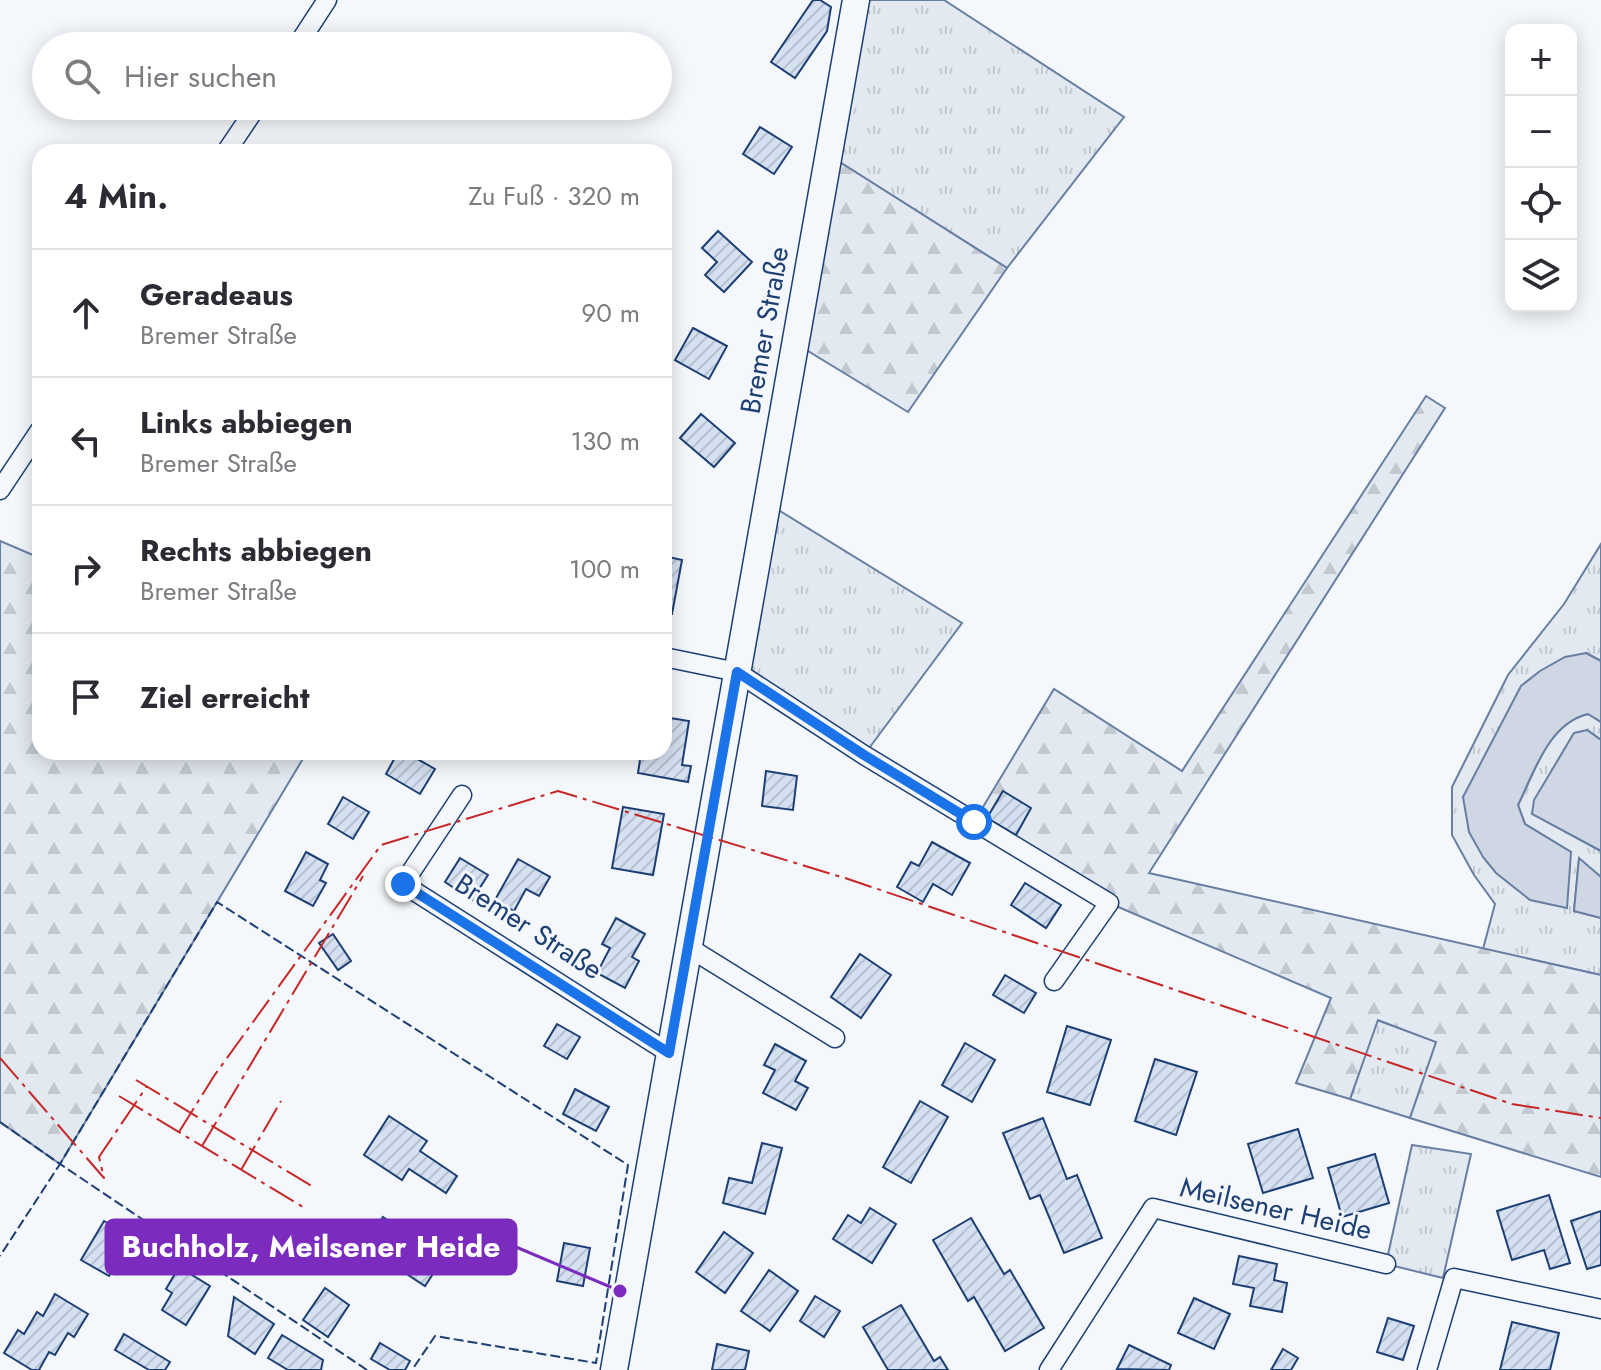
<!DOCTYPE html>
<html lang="de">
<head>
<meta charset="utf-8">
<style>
	body { margin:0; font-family:Jost,sans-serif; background:#f7f7f7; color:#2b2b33 }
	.controls { position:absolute; right:24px; top:24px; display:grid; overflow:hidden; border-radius:16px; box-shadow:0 4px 20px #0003 }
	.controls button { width:72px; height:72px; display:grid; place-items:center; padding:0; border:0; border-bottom:2px solid #e1e1e2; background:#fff; color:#2b2b33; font:40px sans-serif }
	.stop { position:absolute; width:24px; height:24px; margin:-18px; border:6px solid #1a73e8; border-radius:50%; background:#fff }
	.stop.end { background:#1a73e8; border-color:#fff; box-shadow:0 2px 8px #0008 }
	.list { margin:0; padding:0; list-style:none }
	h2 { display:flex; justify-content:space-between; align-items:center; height:104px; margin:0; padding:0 32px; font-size:34px }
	h2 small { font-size:26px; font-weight:400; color:#7c7c81 }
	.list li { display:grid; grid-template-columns:52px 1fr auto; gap:24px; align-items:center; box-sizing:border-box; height:128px; padding:0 32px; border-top:2px solid #e1e1e2 }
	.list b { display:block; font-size:30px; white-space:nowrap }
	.list p { margin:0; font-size:26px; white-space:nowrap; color:#7c7c81 }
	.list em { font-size:26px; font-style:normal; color:#7c7c81 }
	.icon { flex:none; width:44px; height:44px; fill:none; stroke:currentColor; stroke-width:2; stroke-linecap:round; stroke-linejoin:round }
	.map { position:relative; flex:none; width:1601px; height:1370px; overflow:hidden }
	.search { position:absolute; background:#fff; box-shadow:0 4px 20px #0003; left:32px; top:32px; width:640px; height:88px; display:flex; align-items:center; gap:20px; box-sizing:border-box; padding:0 28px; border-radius:44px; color:#7c7c81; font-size:30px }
	.panel { position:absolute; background:#fff; box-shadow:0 4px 20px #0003; left:32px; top:144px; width:640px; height:616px; border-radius:24px }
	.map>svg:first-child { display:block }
	.grass { fill:url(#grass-tufts); stroke:#687fa3; stroke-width:2 }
	.forest { fill:url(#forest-firs); stroke:#687fa3; stroke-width:2 }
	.water { fill:#cfd7e4; stroke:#687fa3; stroke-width:2 }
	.building { fill:url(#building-hatch); stroke:#1d3f73; stroke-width:2 }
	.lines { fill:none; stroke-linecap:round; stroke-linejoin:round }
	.street-casing { stroke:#1d3f73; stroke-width:21 }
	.secondary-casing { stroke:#1d3f73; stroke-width:29 }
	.street { stroke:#f4f7fb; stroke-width:18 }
	.secondary { stroke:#f4f7fb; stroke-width:26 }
	.fence { stroke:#1d3f73; stroke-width:2; stroke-dasharray:10 4; stroke-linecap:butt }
	.power { stroke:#c62828; stroke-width:2; stroke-dasharray:28 6 4 6; stroke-linecap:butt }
	.route { stroke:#1a73e8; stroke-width:10 }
	.labels { text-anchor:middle; stroke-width:6; stroke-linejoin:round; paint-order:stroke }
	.street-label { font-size:28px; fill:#1d3f73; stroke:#f4f7fb }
	.leader { fill:none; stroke:#7b2cbf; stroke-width:3 }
	.callout-dot { fill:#7b2cbf; stroke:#f4f7fb; stroke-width:3 }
	.callout { fill:#7b2cbf; stroke:#7b2cbf; stroke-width:3 }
	.callout-label { font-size:30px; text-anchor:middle; font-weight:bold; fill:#fff }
</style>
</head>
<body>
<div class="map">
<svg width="1601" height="1370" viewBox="0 0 1601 1370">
	<defs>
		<pattern id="grass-tufts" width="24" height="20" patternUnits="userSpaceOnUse" patternTransform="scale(2)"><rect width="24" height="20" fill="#e3e9f0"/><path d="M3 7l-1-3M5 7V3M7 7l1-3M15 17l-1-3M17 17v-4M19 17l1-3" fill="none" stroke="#c2c9d1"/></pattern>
		<pattern id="forest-firs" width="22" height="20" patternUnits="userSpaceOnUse" patternTransform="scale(2)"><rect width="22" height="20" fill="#e3e9f0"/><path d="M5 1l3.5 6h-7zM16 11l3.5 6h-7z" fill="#c2c9d1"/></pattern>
		<pattern id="building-hatch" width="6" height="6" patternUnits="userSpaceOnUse" patternTransform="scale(2)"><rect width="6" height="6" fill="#d5e0f0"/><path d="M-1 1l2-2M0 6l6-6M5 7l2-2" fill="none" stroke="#b6c1d1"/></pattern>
	</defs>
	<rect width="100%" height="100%" fill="#f4f7fb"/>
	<!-- grass -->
	<g class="grass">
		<polygon points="856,0 944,0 1124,117 1007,268 827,154"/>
		<polygon points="767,503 962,623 864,755 737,672"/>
		<path d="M1601,544V661L1586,653L1463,797L1571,852L1525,824L1518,805C1535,772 1548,723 1588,714L1601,722V740L1587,730L1532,813L1601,851V877L1579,859L1574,911L1601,918V975L1483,949L1495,904L1474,875L1452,835V787L1508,675L1564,604Z"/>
		<polygon points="1377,1020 1437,1042 1410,1118 1350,1099"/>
		<polygon points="1412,1145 1471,1154 1443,1278 1386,1264"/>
	</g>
	<!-- forest -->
	<g class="forest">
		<polygon points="827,154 1007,268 908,412 795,343"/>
		<polygon points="1426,396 1445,408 1149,873 1601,975 1601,1177 1410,1118 1436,1042 1378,1020 1350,1099 1296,1083 1331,998 1109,903 974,822 1054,689 1182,771"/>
		<polygon points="0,541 40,558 40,752 307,752 60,1164 0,1122"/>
	</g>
	<!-- water -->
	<g class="water">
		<path d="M1586,653L1601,661V722L1588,714C1549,723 1534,772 1518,805L1525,824L1571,852L1567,908L1530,900L1496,873L1483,857L1469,832L1463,797L1521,686L1540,671L1565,657Z"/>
		<polygon points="1587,730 1601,740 1601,851 1532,814 1534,800 1574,733"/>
		<polygon points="1579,858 1601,877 1601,918 1574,911"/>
	</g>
	<!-- building -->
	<g class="building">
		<polygon points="813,0 820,0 831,7 827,31 795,78 771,62"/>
		<polygon points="760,127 792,147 774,174 743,154"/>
		<polygon points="718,231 752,262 724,292 705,275 717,262 702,248"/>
		<polygon points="693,328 727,346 709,379 675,360"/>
		<polygon points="701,414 735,443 714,467 680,438"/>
		<polygon points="664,556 682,560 672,614 664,613"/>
		<polygon points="664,717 689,721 682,765 691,766 688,782 638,773 641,753 664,752"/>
		<polygon points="398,752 405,752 435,769 420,794 386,774"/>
		<polygon points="766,771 797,776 793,810 762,806"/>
		<polygon points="1003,791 1031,808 1016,835 987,818"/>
		<polygon points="343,797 369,812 353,839 328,824"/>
		<polygon points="623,807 664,814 653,875 612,868"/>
		<polygon points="932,842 970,863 952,895 933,884 923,902 897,887 911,862 919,866"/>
		<polygon points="306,852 328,864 320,880 326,883 313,906 285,891"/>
		<polygon points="460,858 488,875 472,900 445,882"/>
		<polygon points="518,859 550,877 539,896 526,889 514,911 495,900"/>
		<polygon points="1025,883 1061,905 1046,928 1011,905"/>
		<polygon points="616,918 645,934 632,957 639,961 625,988 597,973 610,948 602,944"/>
		<polygon points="333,934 351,961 338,970 319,943"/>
		<polygon points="860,954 891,975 861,1018 831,997"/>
		<polygon points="1005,975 1036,993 1024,1013 993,995"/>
		<polygon points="557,1024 580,1037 567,1059 544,1046"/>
		<polygon points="1067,1026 1111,1040 1090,1105 1047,1092"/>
		<polygon points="965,1043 995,1060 972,1102 942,1085"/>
		<polygon points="775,1044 806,1061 795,1081 808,1088 796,1110 763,1093 775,1070 764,1065"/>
		<polygon points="1155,1059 1197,1072 1176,1135 1135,1121"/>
		<polygon points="575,1089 609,1107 596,1131 563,1114"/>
		<polygon points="920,1101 948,1117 911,1183 883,1167"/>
		<polygon points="389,1116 427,1141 420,1151 457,1176 446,1193 409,1169 402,1180 364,1155"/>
		<polygon points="1043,1118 1067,1179 1077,1175 1102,1238 1064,1253 1040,1195 1030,1199 1003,1133"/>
		<polygon points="1298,1129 1313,1178 1263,1193 1248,1144"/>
		<polygon points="762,1143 782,1148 765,1214 723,1203 729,1178 752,1183"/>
		<polygon points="1375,1154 1389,1203 1342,1217 1328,1168"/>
		<polygon points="1549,1195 1570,1263 1550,1269 1544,1250 1512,1260 1497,1211"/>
		<polygon points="870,1208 896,1224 872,1263 833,1239 848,1215 861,1223"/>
		<polygon points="1601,1211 1601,1265 1587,1269 1571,1221"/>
		<polygon points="383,1217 444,1257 425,1286 364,1246"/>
		<polygon points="971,1218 1004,1274 1010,1270 1044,1328 1005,1351 974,1297 968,1301 933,1240"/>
		<polygon points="104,1221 132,1237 109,1276 81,1260"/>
		<polygon points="724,1232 753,1253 725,1293 696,1272"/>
		<polygon points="564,1243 590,1248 583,1286 557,1281"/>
		<polygon points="1239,1256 1277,1264 1274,1280 1287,1283 1282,1312 1250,1306 1254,1288 1233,1284"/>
		<polygon points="179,1267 210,1286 186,1325 162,1310 172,1293 166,1289"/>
		<polygon points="769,1270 798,1291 770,1331 741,1311"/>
		<polygon points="325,1288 349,1305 328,1337 303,1320"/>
		<polygon points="55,1294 88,1314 74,1337 68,1333 55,1355 49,1352 39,1370 32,1370 4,1353 18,1330 24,1334 37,1312 43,1316"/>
		<polygon points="815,1296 840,1311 824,1337 800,1321"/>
		<polygon points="234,1297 274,1324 255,1354 228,1336"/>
		<polygon points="1194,1298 1230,1314 1214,1349 1178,1333"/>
		<polygon points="901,1305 934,1361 940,1357 948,1370 888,1370 863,1327"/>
		<polygon points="1388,1318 1414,1326 1403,1360 1377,1352"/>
		<polygon points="1512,1322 1559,1333 1550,1370 1500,1370"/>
		<polygon points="124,1334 170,1362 165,1370 149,1370 115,1350"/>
		<polygon points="282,1335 323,1360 321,1370 288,1370 268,1358"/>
		<polygon points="380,1343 410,1361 405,1370 390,1370 371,1359"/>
		<polygon points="717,1344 749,1351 745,1370 712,1370"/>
		<polygon points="1129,1345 1171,1365 1169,1370 1117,1369"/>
		<polygon points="1283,1349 1298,1358 1291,1370 1271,1370"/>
	</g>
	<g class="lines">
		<!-- street casing -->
		<g class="street-casing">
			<g id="street">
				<polyline points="297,46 327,0"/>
				<polyline points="226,152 257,106"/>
				<polyline points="0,490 40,430"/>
				<polyline points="664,657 737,672 864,755 1109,903 1054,981"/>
				<polyline points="462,795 403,884 669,1053"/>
				<polyline points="688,947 835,1038"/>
				<polyline points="1049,1370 1153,1208 1386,1264"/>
				<polyline points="1427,1370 1454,1278 1601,1309"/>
			</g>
		</g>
		<!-- secondary casing -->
		<g class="secondary-casing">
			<polyline id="secondary" points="614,1370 856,0"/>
		</g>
		<!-- street -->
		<use href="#street" class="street"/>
		<!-- secondary -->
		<use href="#secondary" class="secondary"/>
		<!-- fence -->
		<g class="fence">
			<polyline points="0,1122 60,1164 0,1256"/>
			<polyline points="367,1370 60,1164 217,902 628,1165 596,1363 435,1336 412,1370"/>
		</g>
		<!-- power -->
		<g class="power">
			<polyline points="0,1058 104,1178 99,1157 147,1086"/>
			<polyline points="136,1080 315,1188"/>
			<polyline points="119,1096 303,1207"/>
			<polyline points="179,1132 214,1076 381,845 558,791 848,879 1512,1104 1601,1118"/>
			<polyline points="202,1146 363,876"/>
			<polyline points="241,1170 281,1101"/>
		</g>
	</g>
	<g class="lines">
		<!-- route -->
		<polyline class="route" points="403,884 669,1053 737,672 864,755 974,822"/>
	</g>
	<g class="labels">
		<!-- street labels -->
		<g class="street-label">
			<text transform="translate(764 330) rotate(-80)" y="10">Bremer Straße</text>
			<text transform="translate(529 926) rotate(33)" y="10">Bremer Straße</text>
			<text transform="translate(1276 1208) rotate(13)" y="10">Meilsener Heide</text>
		</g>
	</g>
	<!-- callouts -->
	<path class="leader" d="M620 1291L516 1247"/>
	<circle class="callout-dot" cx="620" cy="1291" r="8"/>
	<rect class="callout" x="106" y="1220" width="410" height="54" rx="8"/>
	<g class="callout-label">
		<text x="311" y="1257">Buchholz, Meilsener Heide</text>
	</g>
</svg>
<div class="controls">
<button>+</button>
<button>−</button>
<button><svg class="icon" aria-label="locate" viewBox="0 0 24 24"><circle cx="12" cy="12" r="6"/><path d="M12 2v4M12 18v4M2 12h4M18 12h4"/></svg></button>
<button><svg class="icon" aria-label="layers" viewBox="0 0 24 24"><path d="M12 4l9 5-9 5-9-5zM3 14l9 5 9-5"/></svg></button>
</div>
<div class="stop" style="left:974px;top:822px"></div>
<div class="stop end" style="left:403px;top:884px"></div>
<div class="search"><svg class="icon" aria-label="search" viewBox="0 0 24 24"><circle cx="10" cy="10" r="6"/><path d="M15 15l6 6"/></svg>Hier suchen</div>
<section class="panel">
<h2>4 Min.<small>Zu Fuß · 320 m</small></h2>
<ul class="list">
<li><svg class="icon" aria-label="ahead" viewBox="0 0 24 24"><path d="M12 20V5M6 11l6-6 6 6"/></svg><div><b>Geradeaus</b><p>Bremer Straße</p></div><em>90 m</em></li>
<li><svg class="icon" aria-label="left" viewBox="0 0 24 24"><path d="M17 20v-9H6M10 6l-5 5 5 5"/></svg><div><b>Links abbiegen</b><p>Bremer Straße</p></div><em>130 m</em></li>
<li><svg class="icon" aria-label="right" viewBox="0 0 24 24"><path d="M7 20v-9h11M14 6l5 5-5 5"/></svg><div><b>Rechts abbiegen</b><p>Bremer Straße</p></div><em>100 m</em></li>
<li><svg class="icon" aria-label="arrive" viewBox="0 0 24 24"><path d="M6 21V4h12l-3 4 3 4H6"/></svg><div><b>Ziel erreicht</b></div></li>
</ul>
</section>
</div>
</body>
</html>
